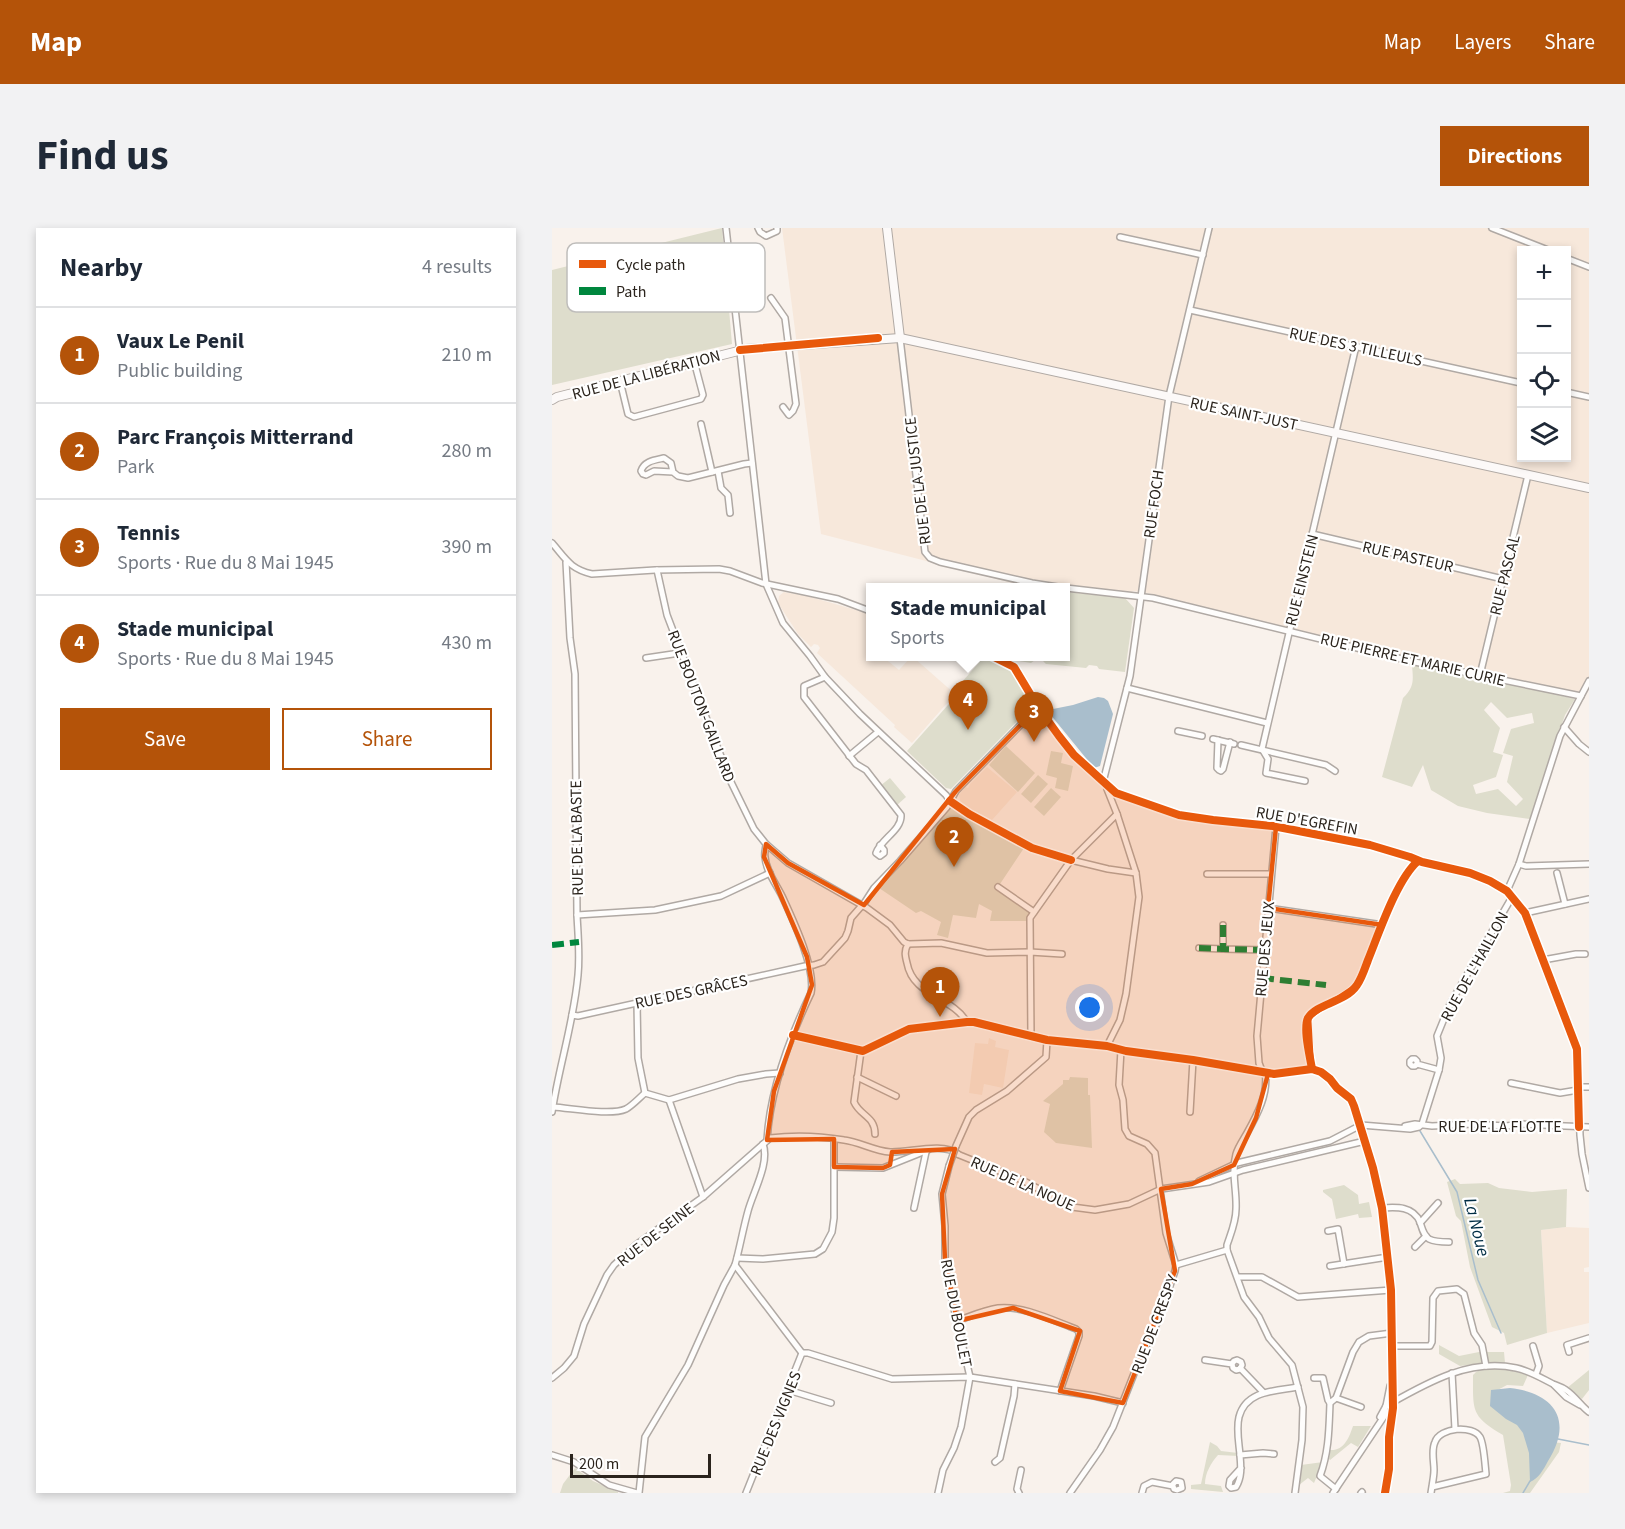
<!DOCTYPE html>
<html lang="en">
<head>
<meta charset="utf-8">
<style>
	body { margin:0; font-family:"Source Sans 3",sans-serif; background:#f2f2f3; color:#1f2937 }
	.controls { position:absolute; right:18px; top:18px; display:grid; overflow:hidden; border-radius:0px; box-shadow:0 3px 9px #0003 }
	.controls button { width:54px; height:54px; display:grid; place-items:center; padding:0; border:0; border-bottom:2px solid #e0e1e3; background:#fff; color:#1f2937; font:30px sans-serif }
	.scale { position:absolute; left:18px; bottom:15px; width:141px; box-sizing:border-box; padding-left:6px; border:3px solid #2b241d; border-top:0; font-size:16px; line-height:21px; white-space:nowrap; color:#2b241d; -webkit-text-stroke:4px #fff; paint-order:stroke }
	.you { position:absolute; left:538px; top:780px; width:21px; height:21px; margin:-15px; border:4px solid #fff; border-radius:50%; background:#1a73e8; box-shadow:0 0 0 9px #1a73e833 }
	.badge { display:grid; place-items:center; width:39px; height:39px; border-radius:50%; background:#b45309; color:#fff; font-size:20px; font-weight:700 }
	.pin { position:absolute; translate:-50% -50px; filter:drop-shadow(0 2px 3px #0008) }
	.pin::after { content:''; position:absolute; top:32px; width:21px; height:18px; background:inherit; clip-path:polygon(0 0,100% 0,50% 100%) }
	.popup { position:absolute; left:314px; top:355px; width:204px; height:78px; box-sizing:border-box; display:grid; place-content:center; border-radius:0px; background:#fff; filter:drop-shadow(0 2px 4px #0005); font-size:20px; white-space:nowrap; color:#747a83 }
	.popup b { font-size:22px; color:#1f2937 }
	.popup::after { content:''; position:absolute; left:50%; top:100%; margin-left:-12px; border:12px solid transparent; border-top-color:#fff }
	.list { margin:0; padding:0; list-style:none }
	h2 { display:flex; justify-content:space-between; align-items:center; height:78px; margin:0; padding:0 24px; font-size:26px }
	h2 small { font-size:20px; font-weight:400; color:#747a83 }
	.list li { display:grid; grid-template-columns:39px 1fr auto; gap:18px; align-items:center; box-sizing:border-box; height:96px; padding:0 24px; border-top:2px solid #e0e1e3 }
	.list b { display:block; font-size:22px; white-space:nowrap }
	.list p { margin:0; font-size:20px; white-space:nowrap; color:#747a83 }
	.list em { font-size:20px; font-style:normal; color:#747a83 }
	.actions { display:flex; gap:12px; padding:18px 24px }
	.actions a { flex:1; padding:14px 0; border:2px solid #b45309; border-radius:0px; text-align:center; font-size:21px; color:#b45309 }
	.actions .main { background:#b45309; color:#fff }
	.icon { flex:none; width:33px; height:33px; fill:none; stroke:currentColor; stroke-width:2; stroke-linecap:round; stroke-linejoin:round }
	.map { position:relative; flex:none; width:1037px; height:1265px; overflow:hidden; border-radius:0px }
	header { display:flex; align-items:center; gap:36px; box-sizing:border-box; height:84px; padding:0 30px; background:#b45309; color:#fff }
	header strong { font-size:28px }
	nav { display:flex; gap:33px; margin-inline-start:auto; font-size:21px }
	.intro { display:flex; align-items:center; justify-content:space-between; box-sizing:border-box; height:144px; padding:0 36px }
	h1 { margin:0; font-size:42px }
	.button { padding:15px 27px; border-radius:0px; background:#b45309; color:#fff; font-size:21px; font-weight:700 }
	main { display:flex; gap:36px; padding:0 36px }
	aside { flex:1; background:#fff; border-radius:0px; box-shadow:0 3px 9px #0003 }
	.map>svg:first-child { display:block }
	.built { fill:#f7e8db; fill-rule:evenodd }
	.green { fill:#deddcc; fill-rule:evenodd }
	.water { fill:#a9becc }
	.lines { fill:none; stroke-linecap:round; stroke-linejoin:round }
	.stream { stroke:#a9becc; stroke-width:1.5 }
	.street-casing { stroke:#b0a9a4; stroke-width:8 }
	.secondary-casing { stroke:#b0a9a4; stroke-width:10 }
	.street { stroke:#fefdfc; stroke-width:5 }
	.secondary { stroke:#fcf9f8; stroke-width:8 }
	.street-bridge-casing { stroke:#b0a9a4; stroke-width:8; stroke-linecap:butt }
	.street-bridge { stroke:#fefdfc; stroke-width:5 }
	.quiet { stroke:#00873e; stroke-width:6; stroke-dasharray:12 6; stroke-linecap:butt }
	.cycleway-casing { stroke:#fff; stroke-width:11 }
	.cycleway { stroke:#e8590c; stroke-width:8 }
	.marked { fill:#e8590c; fill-opacity:0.2; stroke:#e8590c; stroke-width:4.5; stroke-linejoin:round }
	.labels { text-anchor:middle; stroke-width:4.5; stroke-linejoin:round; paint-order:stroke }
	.street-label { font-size:16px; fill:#2b241d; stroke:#fff }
	.water-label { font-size:18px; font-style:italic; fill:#002d44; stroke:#fff }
	.key { fill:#fff; stroke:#bfbdbb; stroke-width:1.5 }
	.key-label { font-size:16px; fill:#2b241d }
</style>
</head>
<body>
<header>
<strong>Map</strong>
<nav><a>Map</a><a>Layers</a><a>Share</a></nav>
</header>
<div class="intro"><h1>Find us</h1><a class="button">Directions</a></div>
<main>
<aside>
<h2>Nearby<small>4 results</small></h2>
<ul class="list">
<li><span class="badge">1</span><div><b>Vaux Le Penil</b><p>Public building</p></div><em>210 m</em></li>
<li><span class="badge">2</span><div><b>Parc François Mitterrand</b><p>Park</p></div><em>280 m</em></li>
<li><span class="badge">3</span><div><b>Tennis</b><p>Sports · Rue du 8 Mai 1945</p></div><em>390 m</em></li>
<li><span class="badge">4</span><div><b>Stade municipal</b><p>Sports · Rue du 8 Mai 1945</p></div><em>430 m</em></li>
</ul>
<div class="actions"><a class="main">Save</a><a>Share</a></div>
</aside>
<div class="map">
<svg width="1037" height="1265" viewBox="0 0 1037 1265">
	<rect width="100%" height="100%" fill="#f9f2ec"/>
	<!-- built -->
	<g class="built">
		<path d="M230,0H1037V451L1028,468L860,430L596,365L581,363L573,370L514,364V360L476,359L269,306ZM969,22H1014V230H969Z"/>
		<polygon points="232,364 255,368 318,386 318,428 331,429 347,442 359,429 361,429 403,466 360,515 342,499 343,497 265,425 268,420 266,417 262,416 259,419 246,406 226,375 227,368"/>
		<polygon points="435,539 465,564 440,592 409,576 407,567 414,559 416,560 418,556"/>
		<polygon points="437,810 444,813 443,819 457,822 451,860 432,856 430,867 417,865 423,815 436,816"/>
		<polygon points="1014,999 1037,1000 1037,1039 1032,1040 1032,1044 1037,1044 1037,1095 995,1105 989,1002"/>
	</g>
	<!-- green -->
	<g class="green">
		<polygon points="170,0 180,116 0,157 0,42"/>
		<polygon points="514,364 573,370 582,380 573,444 547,441 545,438 537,437 534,440 494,436 491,433 483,432 479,435 467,433 467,429 514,428"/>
		<polygon points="432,429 460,443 479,473 478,480 399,561 394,560 355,523 412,459 409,455"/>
		<path d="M860,437L914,445L1023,471L1013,487L978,591L935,585L906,578L879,562L871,537L860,559L830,549L851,470C863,459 861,451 860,437ZM939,474L955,490L980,485L982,495L959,501L951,525L961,528L955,554L971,571L964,578L946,561L924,566L921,557L944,549L951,527L941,524L948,500L932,482Z"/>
		<polygon points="454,518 483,545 466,564 437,537"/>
		<polygon points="499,523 511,525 509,535 521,538 516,563 503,560 505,550 494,547"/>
		<polygon points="486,547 496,556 479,575 469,566"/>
		<polygon points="338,550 354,569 344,578 328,558"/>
		<polygon points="499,560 509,569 492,588 482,579"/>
		<polygon points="399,578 472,620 444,662 479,684 475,693 438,693 440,683 427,676 424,690 401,687 396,710 385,707 389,694 369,683 364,685 327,660"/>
		<polygon points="518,849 536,850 536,867 538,867 540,920 504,915 492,904 498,876 491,873 511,856 511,852 517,852"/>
		<polygon points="903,951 908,956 936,955 947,960 980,964 1015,961 1014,999 989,1002 995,1105 955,1117 952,1105 940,1099 918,1039 909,993 904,988 895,954"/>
		<polygon points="792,957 806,967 807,976 817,974 820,989 807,990 806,986 784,991 780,971 771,964 771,962"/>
		<polygon points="887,1117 907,1128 927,1124 952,1124 953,1135 938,1134 908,1138 887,1126"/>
		<path d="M932,1140H949L976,1147L971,1158L955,1157L942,1164L1001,1214L1009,1215L1007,1224L978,1265H951L958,1263L959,1257L951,1207C919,1188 921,1183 921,1147L924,1144Z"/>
		<polygon points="1037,1142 1037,1162 1030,1171 1015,1160"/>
		<path d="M801,1198H819L806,1219L799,1215L778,1232L777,1231L778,1222C792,1223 797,1210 801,1198Z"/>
		<path d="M658,1214L665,1218L669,1223L686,1225L687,1228L666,1227C659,1235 653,1245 653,1256L669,1258L671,1264L639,1261V1257L649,1256Z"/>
		<polygon points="771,1234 762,1255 756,1250 747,1257 749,1237"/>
		<polygon points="23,1240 41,1253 66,1264 66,1265 8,1265 11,1256"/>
	</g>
	<!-- water -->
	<g class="water">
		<polygon points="546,469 552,470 556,473 561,486 548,538 542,540 498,486 501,481 521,477"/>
		<path d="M958,1160C1002,1165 1022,1192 996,1233C992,1241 986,1251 978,1254L977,1225L971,1205L965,1197L954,1191L938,1178L939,1162Z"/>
	</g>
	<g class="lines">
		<!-- stream -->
		<g class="stream">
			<polyline points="868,903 905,964 926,1052 949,1105"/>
			<polyline points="1006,1211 1037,1217"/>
			<polyline points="971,1265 978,1253"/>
		</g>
		<!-- street casing -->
		<g class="street-casing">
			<g id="street">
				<polyline points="174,0 214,356 231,395 258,428 273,449 308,486 394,567 398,573 417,586 480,620 519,632 556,641 584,645"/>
				<polyline points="206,0 208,4 214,8 225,3 225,0"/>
				<polyline points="940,0 996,22"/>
				<polyline points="568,9 651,27"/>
				<polyline points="1014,30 1037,39"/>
				<polyline points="219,70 233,90 244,176 241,183 237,187 231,179"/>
				<polyline points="638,82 969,155"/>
				<polyline points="348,110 373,324 378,330 388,334 480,355 512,360"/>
				<polyline points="68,153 76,186 82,189 149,171 151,167 142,133"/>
				<polyline points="1014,164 1037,169"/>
				<polyline points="149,196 160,244"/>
				<polyline points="166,243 169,260 176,267 178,285"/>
				<path d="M121,244L102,243L94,247L91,246L89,243C92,233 103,232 112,230L119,235L121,244L126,248L136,250L192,236L200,235"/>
				<polyline points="760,306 951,351"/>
				<path d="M0,315C14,331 18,341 40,346L103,342L167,341L178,343L210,355L286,371L318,383"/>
				<path d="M105,342L115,387L178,552L202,601L214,616C214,620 212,625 213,629C214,643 224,656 230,668C241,692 264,740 259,765C237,811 218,861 215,912"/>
				<polyline points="514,360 601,370 858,433 1029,468"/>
				<polyline points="440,428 462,439 486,479 507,508 522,527 564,565 627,587 661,592 721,598 818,617 858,629 870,634 918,645 938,653 955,663 973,685 1025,821 1028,907 1030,926 1037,960"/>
				<polyline points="94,430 121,426 129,423"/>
				<polyline points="928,447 976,247"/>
				<path d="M273,449L252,458V469L304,536L314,542L349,587C350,602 329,611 324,625L328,628L332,625V622L328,617"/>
				<polyline points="575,460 715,495"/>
				<polyline points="1012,499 1027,516 1037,524"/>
				<polyline points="626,503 650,508"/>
				<polyline points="661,511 682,516"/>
				<polyline points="666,512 665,540 667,542 669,543 671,541 678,514"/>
				<polyline points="689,517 774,537 783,543"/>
				<polyline points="297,528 326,504"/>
				<polyline points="753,553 714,545 716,531 710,521 804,118"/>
				<polyline points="551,554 578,448 617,168 657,0"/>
				<polyline points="555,561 565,586 584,645 587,669 574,766 568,792 555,818"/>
				<polyline points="214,616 236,635 315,680 338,697 352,714 356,716"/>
				<polyline points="967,636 974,638 1037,636"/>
				<polyline points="1005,645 1013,676"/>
				<polyline points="655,646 719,646"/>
				<polyline points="446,659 482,684"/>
				<polyline points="955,663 967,636 1008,508 1037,453"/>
				<polyline points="716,680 831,697"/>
				<polyline points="973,685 1037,671"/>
				<polyline points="25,687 103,682 169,668 218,645"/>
				<polyline points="671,697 671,721 712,722"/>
				<polyline points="356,716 389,715 435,725 478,724 510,726"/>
				<path d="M356,716C352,723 353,727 355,735C361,768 399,768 415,794"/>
				<polyline points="647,720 671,721"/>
				<polyline points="991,732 1024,726 1033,726"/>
				<polyline points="85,775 86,830 93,865"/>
				<polyline points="20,787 26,788 253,738 262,737 271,734 293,710 296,703 299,690 313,674 322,660 348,633 395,579 404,563 486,479"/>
				<polyline points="241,807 311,823 357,801 415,794 422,794 495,812 555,818 574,823 641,832 722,846 760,841 769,844 778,851 785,860 799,871 802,878 821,940 830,980 839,1062 841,1180 837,1209 837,1241 833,1265"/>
				<polyline points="479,808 478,690 519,632 565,586"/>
				<path d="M309,823L302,874C308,888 323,888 323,906"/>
				<polyline points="865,836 865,833 863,831 860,831 858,833 858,836 860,838 863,838 865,836 887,842"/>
				<path d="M760,841C758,828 751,801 756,790C765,775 793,775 805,757C810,750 813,740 816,732C827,705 845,651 866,633"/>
				<polyline points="710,843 707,835 705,808 724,599"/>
				<path d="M713,844C717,865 705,887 695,905C691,912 686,919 684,926C679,944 685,963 684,981C684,994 679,1005 675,1017V1022L692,1069L707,1089L717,1110L740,1137L751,1179L750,1212L743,1265"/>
				<polyline points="305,849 344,868"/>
				<polyline points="959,855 1008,865 1026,862"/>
				<polyline points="1027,859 1037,859"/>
				<polyline points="117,872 151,969"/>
				<path d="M1,879C19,880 58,888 74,881C81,877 87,870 93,865L117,872L186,851L214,846L228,845"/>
				<path d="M0,884C7,838 22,793 26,747C28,727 26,707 25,687L23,446L18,410L14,334"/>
				<polyline points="638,884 641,832"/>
				<polyline points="870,896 887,842 889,830 885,808 898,776 960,669"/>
				<polyline points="853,898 863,896 880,898 919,896 954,898 969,896 1037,899"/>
				<path d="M211,916C218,935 201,964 196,983C191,1001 188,1019 183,1037L250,1125"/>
				<polyline points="404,918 417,889 424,882 455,863 494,829 495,812"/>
				<polyline points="405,926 472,953 520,979 543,982 577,976 609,961 657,954 691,942 813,913"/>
				<polyline points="282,939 331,940 376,922"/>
				<polyline points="647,953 685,935 778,913 809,897 858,901 867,899 870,896"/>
				<polyline points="362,980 374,924"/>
				<path d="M830,980C845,979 861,978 868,994C870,1000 871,1007 877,1011C883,1014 890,1014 897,1014"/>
				<polyline points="868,995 886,975"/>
				<polyline points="776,1003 786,1001 792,1036"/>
				<polyline points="863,1019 874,1008"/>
				<polyline points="185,1030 211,1031 263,1026 271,1021 280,1004 282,990 282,911"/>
				<polyline points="624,1037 675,1022"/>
				<polyline points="778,1038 836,1029"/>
				<polyline points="686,1049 710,1049 746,1069 839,1062"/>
				<path d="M405,1093C419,1088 432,1082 446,1080C470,1077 502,1093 524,1101L527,1104V1108L508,1163"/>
				<polyline points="840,1118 878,1118 880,1114 881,1070 886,1063 905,1061 912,1066 922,1105 930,1117 934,1138"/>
				<polyline points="981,1118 987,1138 984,1146"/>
				<polyline points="1017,1124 1015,1117 1037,1110"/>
				<polyline points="250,1125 256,1125 340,1151 418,1149 542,1168 571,1175"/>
				<polyline points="653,1132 680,1136 681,1140 684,1142 688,1141 690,1137 689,1134 685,1132 682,1133 680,1136"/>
				<polyline points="688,1140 711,1164"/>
				<polyline points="900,1145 903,1201"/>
				<path d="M0,1150L12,1140L22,1128L32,1096L55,1047L62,1037L85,1016L151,969L218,910C242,907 268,908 292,912C308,914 322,923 338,924C357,925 390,914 406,926"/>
				<polyline points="762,1150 771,1150 776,1172 778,1175"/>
				<polyline points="1002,1157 1014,1169 1028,1177"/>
				<polyline points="236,1162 279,1175"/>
				<polyline points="784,1170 809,1179"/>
				<path d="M834,1178C873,1156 916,1130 964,1140C978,1143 989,1150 1001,1156C1006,1158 1010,1159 1014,1162C1023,1168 1028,1177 1037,1184"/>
				<polyline points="828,1189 834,1178 838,1158"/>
				<polyline points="0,1227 22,1234 57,1257 85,1265"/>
				<polyline points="688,1227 711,1225 722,1226"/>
				<polyline points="443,1234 448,1230 462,1168 463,1156"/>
				<path d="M689,1240L678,1252L677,1258L679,1260L684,1259C690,1249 689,1239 688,1227C687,1215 684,1201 687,1189C694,1162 724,1163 746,1159"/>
				<path d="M784,1261L768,1248C777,1224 777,1200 778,1175L784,1170L801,1124L807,1114L817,1108L840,1105"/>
				<polyline points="87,1265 93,1209 136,1137 172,1057 183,1037"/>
				<polyline points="194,1265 250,1125"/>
				<polyline points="386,1265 391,1242 402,1220 409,1199 418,1149 396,1055 393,1032 393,998 390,966 397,938"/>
				<polyline points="467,1265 465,1261 469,1242"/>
				<polyline points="518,1265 548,1222 561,1199 587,1133 606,1093 623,1043 624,1037 614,1005 603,925 595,916 577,908 573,901 571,872 567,857 569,822"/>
				<polyline points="590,1265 592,1258 600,1254 621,1258 622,1261 625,1262 630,1260 629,1254 624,1253 621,1256 621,1258"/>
				<polyline points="781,1265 835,1184"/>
				<polyline points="809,1265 810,1264"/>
				<path d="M879,1265C880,1257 882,1249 882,1242C882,1233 879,1222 883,1214C888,1199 921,1197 928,1209C932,1216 933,1237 934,1246L880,1259"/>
			</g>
		</g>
		<!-- secondary casing -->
		<g class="secondary-casing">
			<g id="secondary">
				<polyline points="335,0 348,110"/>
				<polyline points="0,172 5,169 194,121 348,110 1037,260"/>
			</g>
		</g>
		<!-- street -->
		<use href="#street" class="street"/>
		<!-- secondary -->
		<use href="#secondary" class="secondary"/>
		<!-- street-bridge casing -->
		<g class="street-bridge-casing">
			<polyline id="street-bridge" points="397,938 404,918"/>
		</g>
		<!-- street-bridge -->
		<use href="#street-bridge" class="street-bridge"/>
		<!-- quiet -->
		<g class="quiet">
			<polyline points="671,697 671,721 712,722"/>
			<polyline points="0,717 27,714"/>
			<polyline points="647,720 671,721"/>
			<polyline points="710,750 774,757"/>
		</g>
		<!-- cycleway casing -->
		<g class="cycleway-casing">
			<g id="cycleway">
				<polyline points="188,122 326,110"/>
				<polyline points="440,428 462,439 486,479 507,508 522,527 564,565 627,587 661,592 721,598 818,617 858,629 870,634 918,645 938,653 955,663 973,685 1025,821 1027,899"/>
				<polyline points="398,573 417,586 480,620 519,632"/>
				<polyline points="241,807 311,823 357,801 415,794 422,794 495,812 555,818 574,823 641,832 722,846 760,841 769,844 778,851 785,860 799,871 802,878 821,940 830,980 839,1062 841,1180 837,1209 837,1241 833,1265"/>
				<path d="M760,841C758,828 751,801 756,790C765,775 793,775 805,757C810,750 813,740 816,732C827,705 845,651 866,633"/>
			</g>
		</g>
		<!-- cycleway -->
		<use href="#cycleway" class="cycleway"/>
	</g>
	<!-- marked area -->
	<path class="marked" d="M486,479L522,527L564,565L627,587L724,599L716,680L831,697L805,757L757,789L760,841L716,846L704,890L682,937L640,956L609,961L623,1043L571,1175L508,1163L528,1103L461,1080L405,1093L393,1032L390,966L403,921L340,924L338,937L331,940L282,939V911L215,912L222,863L260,757L255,729L212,629L214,616L236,635L312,677L404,563Z"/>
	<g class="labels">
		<!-- street labels -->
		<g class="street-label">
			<text transform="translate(804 118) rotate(12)" y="6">RUE DES 3 TILLEULS</text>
			<text transform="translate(94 146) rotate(-15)" y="6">RUE DE LA LIBÉRATION</text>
			<text transform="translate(692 185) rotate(12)" y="6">RUE SAINT-JUST</text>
			<text transform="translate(365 253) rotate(-97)" y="6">RUE DE LA JUSTICE</text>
			<text transform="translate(601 276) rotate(-82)" y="6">RUE FOCH</text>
			<text transform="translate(856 328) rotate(13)" y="6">RUE PASTEUR</text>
			<text transform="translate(952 347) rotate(-76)" y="6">RUE PASCAL</text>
			<text transform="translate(749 352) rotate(-76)" y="6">RUE EINSTEIN</text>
			<text transform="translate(861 431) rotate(13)" y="6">RUE PIERRE ET MARIE CURIE</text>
			<text transform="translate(150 478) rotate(69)" y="6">RUE BOUTON-GAILLARD</text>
			<text transform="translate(755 592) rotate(10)" y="6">RUE D'EGREFIN</text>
			<text transform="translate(24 610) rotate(-91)" y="6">RUE DE LA BASTE</text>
			<text transform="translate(712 721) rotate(-85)" y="6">RUE DES JEUX</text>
			<text transform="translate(922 738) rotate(-61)" y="6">RUE DE L'HAILLON</text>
			<text transform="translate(139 763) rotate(-12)" y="6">RUE DES GRÂCES</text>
			<text x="948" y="904">RUE DE LA FLOTTE</text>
			<text transform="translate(471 955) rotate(24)" y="6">RUE DE LA NOUE</text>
			<text transform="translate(103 1006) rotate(-38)" y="6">RUE DE SEINE</text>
			<text transform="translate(405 1085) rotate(79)" y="6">RUE DU BOULET</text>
			<text transform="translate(602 1096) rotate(-69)" y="6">RUE DE CRESPY</text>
			<text transform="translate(223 1195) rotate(-68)" y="6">RUE DES VIGNES</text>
		</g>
		<!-- water labels -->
		<g class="water-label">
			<text transform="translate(925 999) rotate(76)" y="6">La Noue</text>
		</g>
	</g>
	<!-- legend -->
	<rect x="15" y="15" width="198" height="69" rx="9" class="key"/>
	<rect x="27" y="32" width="27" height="8" fill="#e8590c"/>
	<rect x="27" y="59" width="27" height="8" fill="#00873e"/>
	<g class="key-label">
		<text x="64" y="42">Cycle path</text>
		<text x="64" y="69">Path</text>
	</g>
</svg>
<div class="controls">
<button>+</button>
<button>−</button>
<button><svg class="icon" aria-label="locate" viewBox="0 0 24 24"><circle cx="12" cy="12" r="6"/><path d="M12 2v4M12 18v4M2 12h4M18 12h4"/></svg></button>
<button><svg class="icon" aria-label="layers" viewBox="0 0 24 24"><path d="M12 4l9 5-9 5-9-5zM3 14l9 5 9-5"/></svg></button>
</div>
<div class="scale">200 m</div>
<div class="you"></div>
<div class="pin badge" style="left:388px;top:789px">1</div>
<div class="pin badge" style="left:402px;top:639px">2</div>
<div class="pin badge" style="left:482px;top:514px">3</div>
<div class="pin badge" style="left:416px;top:502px">4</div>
<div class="popup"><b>Stade municipal</b>Sports</div>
</div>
</main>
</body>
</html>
